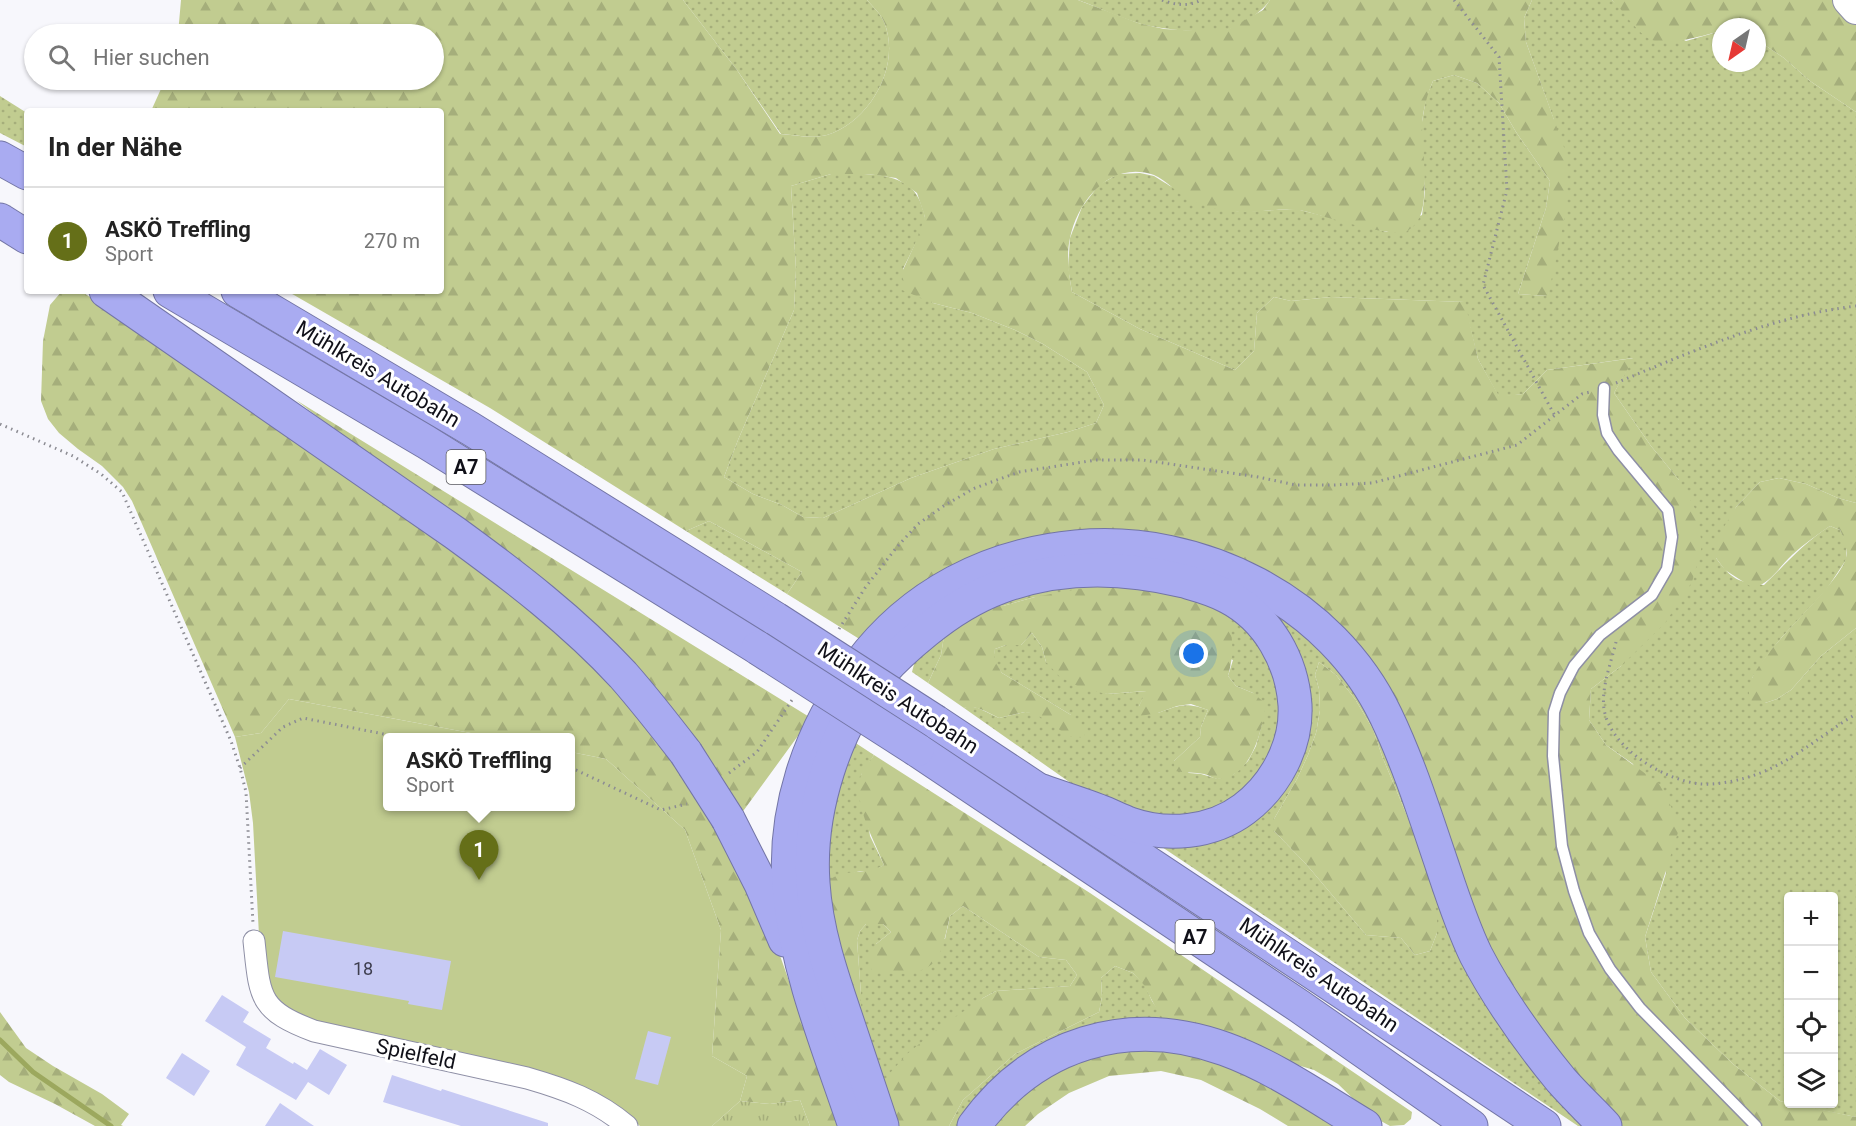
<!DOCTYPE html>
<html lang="de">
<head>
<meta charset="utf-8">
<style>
	body { margin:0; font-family:Roboto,sans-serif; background:#f6f6f6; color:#222 }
	.controls { position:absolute; right:18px; bottom:18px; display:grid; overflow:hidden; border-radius:6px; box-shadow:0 2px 4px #0004 }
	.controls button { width:54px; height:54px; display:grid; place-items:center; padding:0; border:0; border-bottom:2px solid #e0e0e0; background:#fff; color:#222; font:30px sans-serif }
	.compass { position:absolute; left:1712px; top:18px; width:54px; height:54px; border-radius:50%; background:#fff; box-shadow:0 2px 4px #0004; rotate:214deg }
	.you { position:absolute; left:1194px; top:654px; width:21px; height:21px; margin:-15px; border:4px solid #fff; border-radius:50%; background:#1a73e8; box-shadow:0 0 0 9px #1a73e833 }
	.badge { display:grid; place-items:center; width:39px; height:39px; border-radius:50%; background:#656f18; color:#fff; font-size:20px; font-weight:700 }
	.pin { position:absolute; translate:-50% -50px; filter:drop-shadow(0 2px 3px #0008) }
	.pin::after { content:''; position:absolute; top:32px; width:21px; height:18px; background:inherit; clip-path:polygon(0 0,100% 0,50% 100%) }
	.popup { position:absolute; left:383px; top:733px; width:192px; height:78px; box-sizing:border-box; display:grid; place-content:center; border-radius:6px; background:#fff; filter:drop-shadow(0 2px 4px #0005); font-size:20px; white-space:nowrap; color:#767676 }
	.popup b { font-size:22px; color:#222 }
	.popup::after { content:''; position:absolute; left:50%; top:100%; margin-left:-12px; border:12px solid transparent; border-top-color:#fff }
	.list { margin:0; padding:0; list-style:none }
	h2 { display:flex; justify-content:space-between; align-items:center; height:78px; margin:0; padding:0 24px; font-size:26px }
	h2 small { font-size:20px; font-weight:400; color:#767676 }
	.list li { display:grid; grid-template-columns:39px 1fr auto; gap:18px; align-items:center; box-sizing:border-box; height:108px; padding:0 24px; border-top:2px solid #e0e0e0 }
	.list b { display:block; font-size:22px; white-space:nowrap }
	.list p { margin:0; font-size:20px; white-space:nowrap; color:#767676 }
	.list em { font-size:20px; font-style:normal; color:#767676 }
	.icon { flex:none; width:33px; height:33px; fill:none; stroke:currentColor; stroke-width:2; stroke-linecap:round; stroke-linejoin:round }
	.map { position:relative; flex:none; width:1856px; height:1126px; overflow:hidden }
	.search { position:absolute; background:#fff; box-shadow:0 2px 4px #0004; left:24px; top:24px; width:420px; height:66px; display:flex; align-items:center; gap:15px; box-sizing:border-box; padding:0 21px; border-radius:33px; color:#767676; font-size:22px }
	.panel { position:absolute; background:#fff; box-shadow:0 2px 4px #0004; left:24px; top:108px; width:420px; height:186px; border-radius:6px }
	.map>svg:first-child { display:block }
	.grass { fill:url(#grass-dots); fill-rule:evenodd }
	.forest { fill:url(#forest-firs); fill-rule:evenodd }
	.park { fill:url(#park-tufts) }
	.garden { fill:#c1cc90 }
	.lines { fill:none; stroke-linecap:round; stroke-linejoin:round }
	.stream { stroke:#9ca85e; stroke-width:5 }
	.building { fill:#c7caf4 }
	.lane-casing { stroke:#8e8fa5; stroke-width:13 }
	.street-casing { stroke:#8e8fa5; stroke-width:23 }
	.secondary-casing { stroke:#8e8fa5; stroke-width:32 }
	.highway-casing { stroke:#7375a5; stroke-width:35 }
	.path { stroke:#8c8c93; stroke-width:3; stroke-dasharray:1.5 4.5; stroke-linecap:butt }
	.lane { stroke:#fff; stroke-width:10 }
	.street { stroke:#fff; stroke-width:21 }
	.secondary { stroke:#fff; stroke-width:30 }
	.highway { stroke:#a9abf1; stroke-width:33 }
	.highway-bridge-casing { stroke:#7375a5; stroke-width:35; stroke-linecap:butt }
	.highway-bridge { stroke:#a9abf1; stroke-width:33 }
	.labels { text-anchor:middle; stroke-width:6; stroke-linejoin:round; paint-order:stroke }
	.number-label { font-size:18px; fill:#3e3e4f }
	.shield { fill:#fff; stroke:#58585d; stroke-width:1.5 }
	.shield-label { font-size:20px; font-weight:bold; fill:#101018 }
	.street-label { font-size:21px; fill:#101018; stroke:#fff }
</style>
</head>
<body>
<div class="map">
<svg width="1856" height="1126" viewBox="0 0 1856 1126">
	<defs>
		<pattern id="grass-dots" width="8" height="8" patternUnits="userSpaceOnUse" patternTransform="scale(1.5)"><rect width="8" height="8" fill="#c1cc90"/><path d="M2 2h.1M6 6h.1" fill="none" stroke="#a5ae7b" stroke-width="1.8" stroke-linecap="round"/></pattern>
		<pattern id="forest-firs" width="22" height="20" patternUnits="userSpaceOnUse" patternTransform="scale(1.5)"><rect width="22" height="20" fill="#c1cc90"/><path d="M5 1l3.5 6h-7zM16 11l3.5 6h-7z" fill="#a5ae7b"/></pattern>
		<pattern id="park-tufts" width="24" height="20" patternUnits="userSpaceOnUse" patternTransform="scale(1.5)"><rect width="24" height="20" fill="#c1cc90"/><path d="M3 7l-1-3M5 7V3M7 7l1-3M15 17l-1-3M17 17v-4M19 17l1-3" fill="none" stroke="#a5ae7b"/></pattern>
	</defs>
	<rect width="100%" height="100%" fill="#f7f7fc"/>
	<!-- grass -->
	<g class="grass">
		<path d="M683,0H867C872,6 881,14 884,22C902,65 870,122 827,135C812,139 796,135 781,134L737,70Z"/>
		<path d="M1078,0H1270C1262,12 1243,24 1230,29C1213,35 1156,29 1138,23C1118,17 1098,7 1078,0Z"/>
		<path d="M1532,0H1612L1617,4L1686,41L1721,31V63H1757V40L1784,58L1810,81L1856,112V503L1838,498L1806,484L1779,478L1760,482L1736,507L1716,558C1731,579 1739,583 1764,585C1787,563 1802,544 1830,526L1840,530L1846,542V560L1826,590L1782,637L1766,657L1752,678L1765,703L1777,699L1791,690L1821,656L1856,628V1117L1790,1104H1834V896H1788V1103L1780,1101L1733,1064L1685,1018L1651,972L1645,937L1666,873L1633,764L1606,745L1589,720L1591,689L1621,666L1679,480L1651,446L1614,393L1633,358L1547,370L1523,394L1499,397L1478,359L1464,302L1331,297L1291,301L1274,297L1257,313L1254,351L1235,370L1140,329L1072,292L1068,268L1070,238L1082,207L1099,185L1118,174L1140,173L1154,176L1170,186L1238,212L1296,209L1387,232L1422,215L1425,192L1422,153V122L1426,98L1433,81L1454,75L1477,83L1499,103L1516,132L1550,181L1546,208L1518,294L1548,296L1554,120L1526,42L1524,18Z"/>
		<polygon points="0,96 27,113 27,147 0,133"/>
		<path d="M831,174C861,174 910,169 921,204C922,208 925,214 925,218C924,229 908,258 903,269L933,303L972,313L1015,330L1043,344L1087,372L1104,405L1096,423L1068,432L994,449L911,478L823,518L803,517L782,505L753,494L724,477L738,440L794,310L796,270L791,186Z"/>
		<polygon points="709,521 802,572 787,594 686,531"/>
		<path d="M1095,553C1107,554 1120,553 1132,554C1143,555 1156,558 1167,560C1276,580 1351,650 1393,750C1400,765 1404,782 1409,797C1426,847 1441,898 1462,947C1492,1015 1543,1073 1593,1126H1578L1147,837C1196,843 1240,831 1273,791C1298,760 1309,721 1301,681C1292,641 1268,611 1233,590C1227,586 1220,581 1213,578C1153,555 1056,555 995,580C951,599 918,623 885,658L879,652C924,600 990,564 1058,555C1070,553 1083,554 1095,553ZM1319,662L1336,675L1355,699L1373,729L1382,756L1426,861L1436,917L1437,933L1430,951L1415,955L1401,938L1366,935L1306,864L1274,831V819L1297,779L1308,755L1316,733L1320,710L1319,689L1315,675Z"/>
		<path d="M1090,576L1226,603L1279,663L1285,733L1237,804L1158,824L1075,786L964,708L969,706L978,708L999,718L1025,712L1071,715L1002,673L993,660L995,649L1006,645H1021L1032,633L1042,647L1046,662L1107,694L1147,691L1139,706L1158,713C1180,705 1185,702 1208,710L1201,727L1200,737L1174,761L1189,773L1201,774L1218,779L1234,774L1248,761L1256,746L1262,724L1253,693L1236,686L1228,676L1233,660L1035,597L1003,606L984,601Z"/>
		<polygon points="944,636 941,655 928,683 912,672 919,645"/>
		<polygon points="851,740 874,755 861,775 870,836 884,865 873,871 860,871 827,881 821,855"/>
		<polygon points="963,906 1039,957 1066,960 1077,975 1070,986 996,991 983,998 878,1092 861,1042 861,994 857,940 860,931 866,924 883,924 891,932 876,944 945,939 950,916"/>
		<polygon points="1115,966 1133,973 1145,985 1152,1001 1169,1026 964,1126 949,1126 963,1100 1015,1054 1099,1012 1102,997 1101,978"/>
	</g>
	<!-- forest -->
	<g class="forest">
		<path d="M181,0H683L737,70L780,134C795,135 812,139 827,135C870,122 902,65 884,22C881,14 872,6 867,0H1078L1138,23L1164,29L1200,31L1229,29L1263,10L1270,0H1532L1524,18L1526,42L1565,150L1567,206L1548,296L1518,294L1546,208L1550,181L1516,132L1499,103L1477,83L1454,75L1433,81C1427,95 1423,110 1422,125C1422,149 1431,206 1416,223C1414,226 1409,230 1406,232C1390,237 1326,217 1308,212C1285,206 1263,213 1240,212C1231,212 1221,210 1213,208C1205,205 1194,203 1187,199C1176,192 1166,180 1154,175C1111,160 1078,200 1070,238C1066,256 1069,274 1072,292L1140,329L1235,370L1254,351L1257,313L1274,297L1291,301L1331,297L1465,302L1478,359L1499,396L1523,394L1547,370L1634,358L1614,393L1651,446L1679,480L1697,512L1702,546L1692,582L1665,623L1621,666L1591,689L1589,720L1606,745L1661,785L1680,826L1645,937L1651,972L1685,1018L1733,1064L1780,1101L1856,1117V1126H1621L1558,1059L1484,945L1360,653L1163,539L861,640L787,594L802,572L709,521L686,531L490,408L287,291H441V111H151L165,80H434V34H178ZM831,174H868L896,178L917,193L925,217L914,246L903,270L902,290L933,303L972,313L1015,330L1043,344L1087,372L1104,405L1096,423L1068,432L994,449L911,478L823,518L803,517L782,505L753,494L724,477L738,440L794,310L796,270L791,186Z"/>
		<path d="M1612,0H1836L1856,23V112L1810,81L1784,58L1757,40V27H1721V31C1705,35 1666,47 1652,40C1637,34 1624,11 1612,0Z"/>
		<polygon points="62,291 81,291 461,550 577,644 692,781 777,947 802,1018 837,1126 810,1126 800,1100 770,1104 740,1101 747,1076 712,1056 721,930 685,830 606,759 571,752 570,738 492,737 289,699 261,733 235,737 132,501 123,487 102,466 78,449 59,433 48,419 41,401 43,341 50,305"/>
		<polygon points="296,400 811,718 741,814 586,625"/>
		<path d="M1779,478L1806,484L1838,498L1856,503V628L1821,656L1791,690L1777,699L1765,703L1752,702C1751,699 1749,696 1749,693C1745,662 1831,595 1845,561C1849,551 1844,539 1840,530L1830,526C1817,535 1804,544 1792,555C1779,567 1771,583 1753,588L1725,570L1716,558V540L1736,507L1760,482Z"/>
		<path d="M1116,585L1201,600L1229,619C1233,641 1234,654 1228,676L1236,686L1253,693L1266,704C1262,729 1252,779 1217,779C1213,778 1208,775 1204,774C1195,772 1185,773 1175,771L1174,761L1200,737L1201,727L1208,710L1191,704L1177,706L1158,713L1140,716L1139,706L1146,691L1107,694L1083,689L1059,676L1046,662L1042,647L1032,633L1021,645H1006L995,649L994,660L1002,673L1071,715L1084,727L1085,738L1069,736L1036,714L1025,712L999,718C988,713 976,704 964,708L928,683L941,655L944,636L984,601L1003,606L1035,597L1078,589Z"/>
		<polygon points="1319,662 1336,675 1355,699 1373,729 1382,756 1426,861 1437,917 1437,933 1430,951 1415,955 1401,938 1366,935 1306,864 1274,831 1274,819 1297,779 1308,755 1316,733 1320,710 1319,689 1315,675"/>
		<path d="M874,755L1090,893L1412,1112L1411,1119L1404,1125L1390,1126L1370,1115L1338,1084L1314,1070L1169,1026L1158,1012L1144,985L1133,973L1115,966L1101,978L1102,997L1099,1012L1015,1054L963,1100L949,1126H891L878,1092L890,1073L907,1054L935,1031L983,998L996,991L1070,986L1077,975L1066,960L1039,957L963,906L950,916C947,928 943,952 935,961C920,978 891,974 872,971L869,959L876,944L891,932L883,924H866L860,931L857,940L861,994V1042L847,999L827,881C848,867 864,876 884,865C874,840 852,802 861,775C863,768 870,761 874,755Z"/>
		<polygon points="0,1012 26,1048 53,1066 102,1094 129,1114 121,1125 123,1126 95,1126 55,1104 9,1082 0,1075"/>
		<polygon points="1137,1045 1236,1064 1346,1126 1288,1126 1260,1109 1201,1080 1161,1071 1109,1076 1069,1093 1038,1114 1025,1126 986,1126 1038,1075"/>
	</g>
	<!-- park -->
	<polygon class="park" points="800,1100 810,1126 712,1126 740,1101 770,1104"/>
	<!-- garden -->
	<polygon class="garden" points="289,699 492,737 388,738 388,806 570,806 571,752 606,759 685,830 721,930 712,1056 747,1076 740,1101 712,1126 640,1126 617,1107 301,1018 275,1001 260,954 253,823 249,792 235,737 261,733"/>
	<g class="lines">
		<!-- stream -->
		<polyline class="stream" points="0,1040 33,1072 111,1126"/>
	</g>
	<!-- building -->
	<g class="building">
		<polygon points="283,931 451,961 442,1010 408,1004 409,1001 275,977"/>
		<polygon points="222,995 249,1012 243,1022 271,1039 266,1048 293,1064 294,1062 307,1070 320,1049 347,1065 329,1095 308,1082 296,1100 236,1065 246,1047 205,1021"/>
		<polygon points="648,1031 671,1037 658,1085 635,1079"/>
		<polygon points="182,1053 210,1071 194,1096 166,1078"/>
		<polygon points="392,1075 441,1091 442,1089 548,1123 548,1126 461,1126 383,1102"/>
		<polygon points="280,1103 314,1126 265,1126"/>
	</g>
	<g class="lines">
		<!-- lane casing -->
		<g class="lane-casing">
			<polyline id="lane" points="1604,388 1603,415 1607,433 1618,450 1668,510 1672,537 1667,569 1652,595 1600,635 1574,666 1560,693 1554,712 1553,756 1562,846 1574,891 1589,933 1610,969 1640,1008 1756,1126"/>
		</g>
		<!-- street casing -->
		<g class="street-casing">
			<path id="street" d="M254,941C260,997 258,1010 314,1031L527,1078C565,1089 596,1100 627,1126"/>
		</g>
		<!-- secondary casing -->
		<g class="secondary-casing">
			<polyline id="secondary" points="1848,0 1856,9"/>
		</g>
		<!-- highway casing -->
		<g class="highway-casing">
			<g id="highway">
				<polyline points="0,158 27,173"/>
				<polyline points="0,220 27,237"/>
				<path d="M106,291L455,533C514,576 573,621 623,675C645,700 666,727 686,753"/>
				<polyline points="170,291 426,442 758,648"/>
				<polyline points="238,291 471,429 776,619"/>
				<polyline points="936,722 1544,1126"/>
				<polyline points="917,750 1299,1006 1471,1126"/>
				<polyline points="728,819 761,884 785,940"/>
				<path d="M855,1126C830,1051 798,975 790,896C781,813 809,731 859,665C912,594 989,555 1076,547C1200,535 1332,602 1386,716C1409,764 1425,815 1442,865C1452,895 1462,926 1476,955C1499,999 1529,1041 1561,1080C1575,1096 1591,1111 1605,1126"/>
				<path d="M882,1126C870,1090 858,1054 846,1018C831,974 816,930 813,883C808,813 834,725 882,672C895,657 910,644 926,631C948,613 973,597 1000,587C1059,565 1123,566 1184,581C1198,585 1214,589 1228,597C1268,618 1292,661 1295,705C1297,745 1276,785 1244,809C1212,833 1167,837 1130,824C1119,820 1110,815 1099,811C1081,804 1061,798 1042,791"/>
				<path d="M974,1126C1034,1043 1128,1014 1225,1049C1275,1067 1320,1099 1365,1126"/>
			</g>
		</g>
		<!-- path -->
		<g class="path">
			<path d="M1162,0C1176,5 1188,7 1201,0"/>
			<polyline points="1454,0 1499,57 1507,190 1483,285 1555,416"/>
			<path d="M1616,383C1693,351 1772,316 1856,306"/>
			<polyline points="0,424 73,456 101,474 122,492 231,741 240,768 246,792 253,924"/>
			<polyline points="839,629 865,588 896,548 918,524 945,505 975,488 1019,472 1096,460 1143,460 1258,477 1296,485 1334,485 1372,483 1517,445 1582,394 1590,392"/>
			<path d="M1616,642C1611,663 1601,688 1604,709C1610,748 1664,780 1700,784C1715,785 1731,782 1745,778C1787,767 1819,736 1856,714"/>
			<polyline points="240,768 283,727 303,718 404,738"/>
			<polyline points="570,769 576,770 661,810 687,804"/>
			<polyline points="729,773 757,752 792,700"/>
		</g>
		<!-- lane -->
		<use href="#lane" class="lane"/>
		<!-- street -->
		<use href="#street" class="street"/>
		<!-- secondary -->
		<use href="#secondary" class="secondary"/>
		<!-- highway -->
		<use href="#highway" class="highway"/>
		<!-- highway-bridge casing -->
		<g class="highway-bridge-casing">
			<g id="highway-bridge">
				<polyline points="776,619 936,722"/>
				<polyline points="758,648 917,750"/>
				<polyline points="686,753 728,819"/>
			</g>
		</g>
		<!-- highway-bridge -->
		<use href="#highway-bridge" class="highway-bridge"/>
	</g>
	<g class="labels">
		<!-- number labels -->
		<g class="number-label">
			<text x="363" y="975">18</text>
		</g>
		<!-- shield labels -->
		<g class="shield">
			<rect x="446.5" y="450" width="39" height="34" rx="4.5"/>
			<rect x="1175.5" y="920" width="39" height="34" rx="4.5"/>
		</g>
		<g class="shield-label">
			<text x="466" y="474">A7</text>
			<text x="1195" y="944">A7</text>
		</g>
		<!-- street labels -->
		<g class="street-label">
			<text transform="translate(378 374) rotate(31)" y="7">Mühlkreis Autobahn</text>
			<text transform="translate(898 698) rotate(33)" y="7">Mühlkreis Autobahn</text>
			<text transform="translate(1319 975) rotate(34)" y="7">Mühlkreis Autobahn</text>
			<text transform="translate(416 1054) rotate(12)" y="7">Spielfeld</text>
		</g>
	</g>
</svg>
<div class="controls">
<button>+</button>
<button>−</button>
<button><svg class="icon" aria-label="locate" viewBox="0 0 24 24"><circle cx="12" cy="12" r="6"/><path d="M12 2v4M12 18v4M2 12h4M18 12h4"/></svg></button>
<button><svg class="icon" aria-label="layers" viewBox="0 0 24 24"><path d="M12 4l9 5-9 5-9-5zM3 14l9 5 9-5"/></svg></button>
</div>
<svg class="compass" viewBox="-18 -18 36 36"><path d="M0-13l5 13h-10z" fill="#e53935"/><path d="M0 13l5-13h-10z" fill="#767676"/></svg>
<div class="you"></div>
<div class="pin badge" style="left:479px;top:880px">1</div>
<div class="popup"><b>ASKÖ Treffling</b>Sport</div>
<div class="search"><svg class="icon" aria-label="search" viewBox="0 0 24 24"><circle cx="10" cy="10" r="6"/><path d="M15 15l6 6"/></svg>Hier suchen</div>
<section class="panel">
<h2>In der Nähe<small></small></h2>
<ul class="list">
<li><span class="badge">1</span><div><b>ASKÖ Treffling</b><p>Sport</p></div><em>270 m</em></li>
</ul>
</section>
</div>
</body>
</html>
